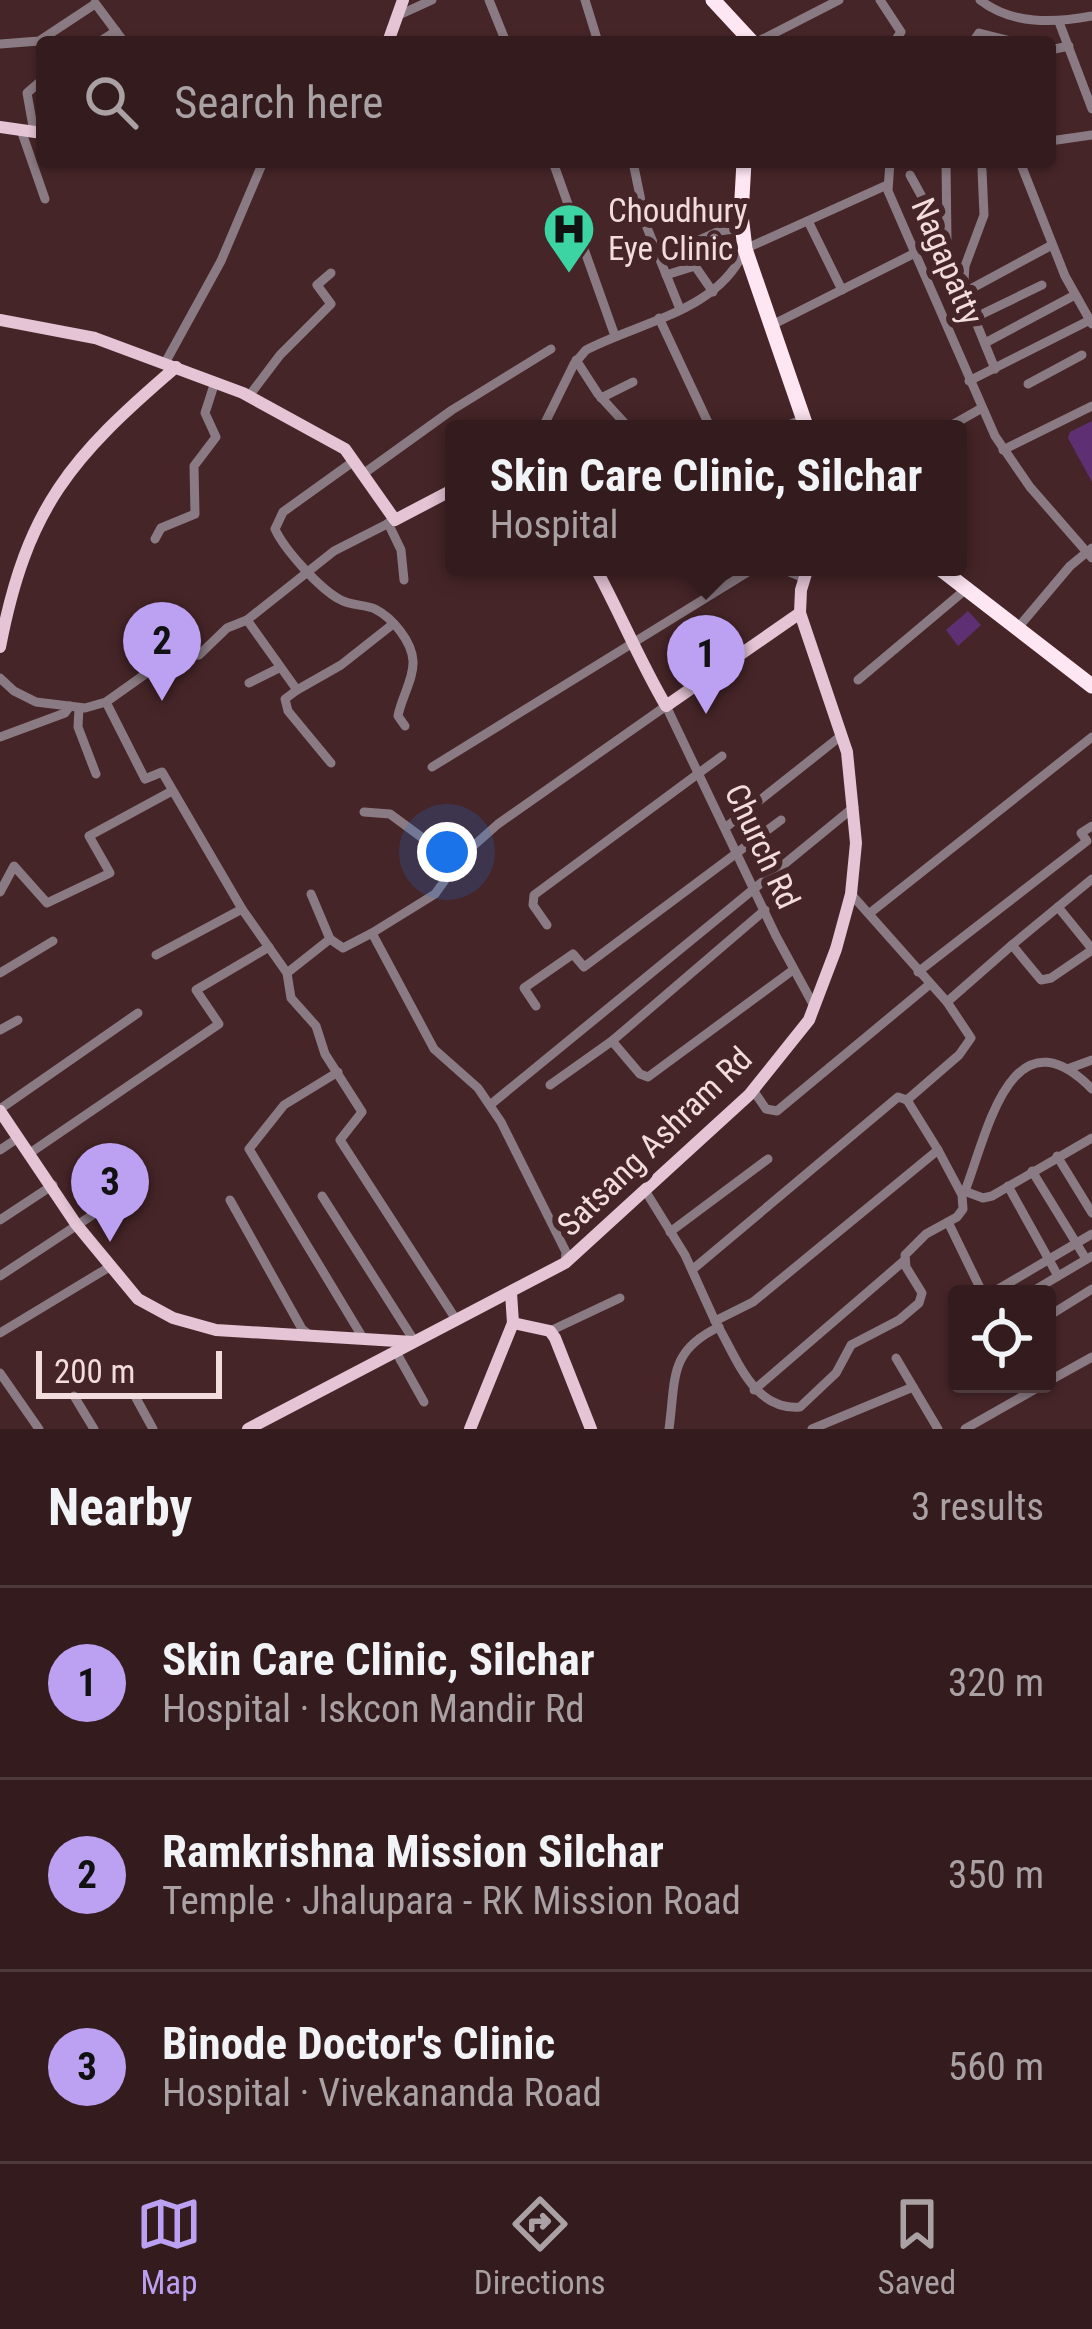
<!DOCTYPE html>
<html lang="en">
<head>
<meta charset="utf-8">
<style>
	body { margin:0; font-family:"Roboto Condensed",sans-serif; background:#3c2527; color:#f1f3f6 }
	.controls { position:absolute; right:36px; bottom:36px; display:grid; overflow:hidden; border-radius:12px; box-shadow:0 3px 9px #0004 }
	.controls button { width:108px; height:108px; display:grid; place-items:center; padding:0; border:0; border-bottom:3px solid #4e3a3c; background:#341c1e; color:#f1f3f6; font:60px sans-serif }
	.scale { position:absolute; left:36px; bottom:30px; width:186px; box-sizing:border-box; padding-left:12px; border:6px solid #f3dcdd; border-top:0; font-size:33px; line-height:42px; white-space:nowrap; color:#f3dcdd; -webkit-text-stroke:9px #462528; paint-order:stroke }
	.you { position:absolute; left:447px; top:852px; width:42px; height:42px; margin:-30px; border:9px solid #fff; border-radius:50%; background:#1a73e8; box-shadow:0 0 0 18px #1a73e833 }
	.badge { display:grid; place-items:center; width:78px; height:78px; border-radius:50%; background:#bca0f2; color:#111; font-size:39px; font-weight:700 }
	.pin { position:absolute; translate:-50% -99px; filter:drop-shadow(0 3px 6px #0008) }
	.pin::after { content:''; position:absolute; top:63px; width:42px; height:36px; background:inherit; clip-path:polygon(0 0,100% 0,50% 100%) }
	.popup { position:absolute; left:445px; top:420px; width:522px; height:156px; box-sizing:border-box; display:grid; place-content:center; border-radius:12px; background:#341c1e; filter:drop-shadow(0 3px 9px #0005); font-size:39px; white-space:nowrap; color:#a9a1a4 }
	.popup b { font-size:45px; color:#f1f3f6 }
	.popup::after { content:''; position:absolute; left:50%; top:100%; margin-left:-24px; border:24px solid transparent; border-top-color:#341c1e }
	.list { margin:0; padding:0; list-style:none }
	h2 { display:flex; justify-content:space-between; align-items:center; height:156px; margin:0; padding:0 48px; font-size:51px }
	h2 small { font-size:39px; font-weight:400; color:#a9a1a4 }
	.list li { display:grid; grid-template-columns:78px 1fr auto; gap:36px; align-items:center; box-sizing:border-box; height:192px; padding:0 48px; border-top:3px solid #4e3a3c }
	.list b { display:block; font-size:45px; white-space:nowrap }
	.list p { margin:0; font-size:39px; white-space:nowrap; color:#a9a1a4 }
	.list em { font-size:39px; font-style:normal; color:#a9a1a4 }
	.icon { flex:none; width:66px; height:66px; fill:none; stroke:currentColor; stroke-width:2; stroke-linecap:round; stroke-linejoin:round }
	.map { position:relative; flex:none; width:1092px; height:1429px; overflow:hidden }
	.search { position:absolute; background:#341c1e; box-shadow:0 3px 9px #0004; left:36px; right:36px; top:36px; height:132px; display:flex; align-items:center; gap:30px; box-sizing:border-box; padding:0 42px; border-radius:12px; color:#a9a1a4; font-size:45px }
	.sheet { height:732px; background:#341c1e }
	nav { display:flex; justify-content:space-around; align-items:center; box-sizing:border-box; height:168px; border-top:3px solid #4e3a3c; background:#341c1e; font-size:33px; color:#a9a1a4 }
	nav a { display:grid; justify-items:center; gap:6px }
	nav .on { color:#bca0f2 }
	.map>svg:first-child { display:block }
	.water { fill:#5e3073 }
	.lines { fill:none; stroke-linecap:round; stroke-linejoin:round }
	.minor { stroke:#8a7a83; stroke-width:9 }
	.major { stroke:#e4c4d5; stroke-width:12 }
	.highway { stroke:#fee6f3; stroke-width:15 }
	.labels { text-anchor:middle; stroke-width:12; stroke-linejoin:round; paint-order:stroke }
	.poi-label { font-size:33px; fill:#f3dcdd; stroke:#462528; text-anchor:start }
	.street-label { font-size:33px; fill:#f3dcdd; stroke:#462528 }
</style>
</head>
<body>
<div class="map">
<svg width="1092" height="1429" viewBox="0 0 1092 1429">
	<rect width="100%" height="100%" fill="#462528"/>
	<!-- water -->
	<g class="water">
		<polygon points="1092,421 1092,482 1068,438 1070,432"/>
		<polygon points="968,611 981,625 958,646 946,630"/>
	</g>
	<g class="lines">
		<!-- minor -->
		<g class="minor">
			<polyline points="489,0 506,42"/>
			<polyline points="585,0 598,42"/>
			<polyline points="880,0 901,32 894,42"/>
			<path d="M980,0C1012,25 1054,23 1092,16"/>
			<polyline points="95,3 124,42"/>
			<polyline points="399,15 432,0"/>
			<polyline points="1059,22 1092,109"/>
			<polyline points="99,42 116,31"/>
			<polyline points="757,42 839,0"/>
			<polyline points="973,42 979,33 1015,42"/>
			<polyline points="0,44 39,41 95,4"/>
			<polyline points="1050,50 1069,46"/>
			<polyline points="21,130 45,199"/>
			<polyline points="34,132 27,93 42,80"/>
			<polyline points="1050,141 1092,135"/>
			<polyline points="553,162 615,336"/>
			<polyline points="633,162 646,225 680,309"/>
			<polyline points="890,162 888,191 995,436 1030,487 1092,558"/>
			<polyline points="1020,162 1065,276 1092,324"/>
			<polyline points="982,170 984,215 965,266 964,281 969,305 995,369"/>
			<polyline points="910,175 927,206 939,245"/>
			<polyline points="809,223 842,290"/>
			<polyline points="915,246 939,245 947,241 946,162"/>
			<polyline points="677,250 719,231 742,228"/>
			<polyline points="666,275 695,266 713,292"/>
			<polyline points="965,292 1052,245"/>
			<polyline points="659,318 711,429"/>
			<polyline points="974,318 1042,285"/>
			<polyline points="772,325 917,252"/>
			<polyline points="985,343 1075,295"/>
			<polyline points="576,360 598,394 630,429"/>
			<polyline points="165,363 221,261 263,162"/>
			<polyline points="969,381 1092,319"/>
			<polyline points="1028,384 1082,355"/>
			<polyline points="249,396 280,355 331,304 317,285 331,273"/>
			<polyline points="601,398 633,382"/>
			<path d="M542,429L574,364L586,350C642,321 719,311 745,249L887,185"/>
			<polyline points="780,429 803,419"/>
			<polyline points="945,429 982,408"/>
			<polyline points="1003,450 1092,406"/>
			<path d="M354,461L283,512L275,529C284,549 319,588 339,599C350,606 364,604 375,609C393,618 412,642 413,661C414,679 401,698 398,716L405,726"/>
			<polyline points="363,474 452,410 551,349"/>
			<polyline points="388,523 401,550 404,580"/>
			<polyline points="155,539 161,528 195,514 194,466 216,437 205,413 215,382"/>
			<polyline points="778,567 804,578"/>
			<polyline points="247,620 297,690 285,699 288,711 331,763"/>
			<polyline points="1016,630 1070,566 1092,548"/>
			<polyline points="0,678 14,691 36,702 85,708 106,702 168,658 199,655 227,628 247,620 334,551 395,520"/>
			<polyline points="858,680 965,590"/>
			<polyline points="249,683 279,668"/>
			<polyline points="297,690 341,665 393,624"/>
			<polyline points="106,702 145,779 162,772 242,909"/>
			<polyline points="79,708 78,727 96,774"/>
			<polyline points="0,737 65,713 70,706"/>
			<polyline points="432,767 756,567"/>
			<polyline points="364,812 390,814 458,864"/>
			<polyline points="725,828 842,735"/>
			<polyline points="0,892 14,866 47,903 110,873 89,836 172,791"/>
			<polyline points="311,894 330,939"/>
			<polyline points="851,894 947,1002 971,1038 959,1055 907,1100"/>
			<polyline points="1058,907 1092,949"/>
			<polyline points="870,913 1092,737"/>
			<polyline points="547,925 533,905 534,895 722,756"/>
			<polyline points="1012,945 1092,879"/>
			<polyline points="156,955 242,909 287,973 291,998 316,1026 325,1054 362,1112 340,1140 457,1321"/>
			<polyline points="918,972 1087,841 1081,833 1092,826"/>
			<polyline points="0,973 53,941"/>
			<polyline points="287,973 330,939 343,948 372,933"/>
			<polyline points="947,1002 1012,945 1041,980 1051,978 1092,950"/>
			<polyline points="536,1006 524,988 573,954 584,967 781,820"/>
			<polyline points="0,1030 18,1020"/>
			<polyline points="612,1041 640,1074 648,1077 793,970"/>
			<polyline points="1070,1068 1092,1060"/>
			<polyline points="338,1072 284,1105 249,1149 363,1338"/>
			<polyline points="550,1085 612,1041 765,910"/>
			<polyline points="753,1090 766,1109 777,1111 930,984"/>
			<polyline points="490,1105 854,807"/>
			<polyline points="0,1109 138,1013"/>
			<polyline points="0,1150 18,1138"/>
			<polyline points="30,1153 219,1024 196,990 269,947"/>
			<polyline points="1057,1156 1092,1213"/>
			<polyline points="1032,1171 1086,1259"/>
			<polyline points="1008,1186 1058,1276"/>
			<polyline points="964,1191 983,1198 992,1196 1092,1138"/>
			<path d="M965,1191C987,1134 1011,1007 1092,1089"/>
			<polyline points="646,1192 685,1255 715,1321 753,1302 938,1150 907,1100 898,1097 692,1270"/>
			<polyline points="322,1196 415,1342"/>
			<polyline points="230,1200 302,1329 311,1336"/>
			<polyline points="0,1220 53,1185"/>
			<polyline points="948,1222 983,1294"/>
			<polyline points="670,1232 768,1159"/>
			<polyline points="565,1263 566,1252 501,1122 478,1088 434,1049 372,933 435,894 463,855 498,824 666,706 776,936 814,1006"/>
			<polyline points="0,1276 144,1181"/>
			<polyline points="990,1294 1092,1234"/>
			<polyline points="1028,1294 1092,1256"/>
			<polyline points="1047,1317 1092,1289"/>
			<path d="M715,1321C736,1355 752,1411 800,1407L836,1373L851,1345L899,1320L919,1303L922,1293L906,1267L905,1255L926,1234L957,1217L963,1209L962,1195L938,1150"/>
			<polyline points="550,1331 620,1298"/>
			<polyline points="0,1333 111,1266"/>
			<polyline points="396,1352 424,1402"/>
			<polyline points="896,1358 938,1429"/>
			<polyline points="0,1373 39,1429"/>
			<polyline points="1047,1382 1092,1357"/>
			<polyline points="754,1390 905,1260"/>
			<polyline points="74,1396 94,1429"/>
			<polyline points="136,1398 153,1429"/>
			<path d="M669,1429C676,1379 668,1351 719,1327"/>
			<polyline points="812,1429 913,1387"/>
			<polyline points="965,1429 1044,1384"/>
		</g>
		<!-- major -->
		<g class="major">
			<polyline points="388,42 403,0"/>
			<polyline points="0,127 42,133"/>
			<polyline points="0,320 95,338 243,393 345,449 395,520 454,489"/>
			<path d="M595,567C620,613 639,660 666,706L800,613"/>
			<path d="M0,647C27,507 71,457 176,367"/>
			<polyline points="0,1111 76,1224 138,1299 173,1318 216,1330 413,1342"/>
			<polyline points="511,1293 513,1323 550,1331 555,1338 591,1429"/>
			<polyline points="248,1429 565,1263 749,1095 809,1020 836,949 851,894 856,843 847,752 800,613 801,590 808,567"/>
			<polyline points="470,1429 513,1323"/>
		</g>
		<!-- highway -->
		<g class="highway">
			<polyline points="713,0 752,42"/>
			<polyline points="744,162 741,215 745,249 807,429"/>
			<polyline points="938,567 1092,686"/>
		</g>
	</g>
	<!-- icons -->
	<defs>
		<g id="hospital-pin" transform="scale(2.7)"><path d="M0 17L-7.5 6A9.5 9.5 0 1 1 7.5 6Z" fill="#3dd4a3" stroke="#462528"/><path d="M-5-5h3v3.5h4V-5h3V5h-3V1.5h-4V5h-3Z" fill="#111"/></g>
	</defs>
	<g fill-rule="evenodd">
		<use href="#hospital-pin" x="569" y="229"/>
	</g>
	<g class="labels">
		<!-- poi labels -->
		<g class="poi-label">
			<text x="608" y="222">Choudhury<tspan x="608" dy="38">Eye Clinic</tspan></text>
		</g>
		<!-- street labels -->
		<g class="street-label">
			<text transform="translate(948 261) rotate(67)" y="12">Nagapatty</text>
			<text transform="translate(763 846) rotate(65)" y="12">Church Rd</text>
			<text transform="translate(654 1141) rotate(-44)" y="12">Satsang Ashram Rd</text>
		</g>
	</g>
</svg>
<div class="controls">
<button><svg class="icon" aria-label="locate" viewBox="0 0 24 24"><circle cx="12" cy="12" r="6"/><path d="M12 2v4M12 18v4M2 12h4M18 12h4"/></svg></button>
</div>
<div class="scale">200 m</div>
<div class="you"></div>
<div class="pin badge" style="left:706px;top:714px">1</div>
<div class="popup"><b>Skin Care Clinic, Silchar</b>Hospital</div>
<div class="pin badge" style="left:162px;top:701px">2</div>
<div class="pin badge" style="left:110px;top:1242px">3</div>
<div class="search"><svg class="icon" aria-label="search" viewBox="0 0 24 24"><circle cx="10" cy="10" r="6"/><path d="M15 15l6 6"/></svg>Search here</div>
</div>
<section class="sheet">
<h2>Nearby<small>3 results</small></h2>
<ul class="list">
<li><span class="badge">1</span><div><b>Skin Care Clinic, Silchar</b><p>Hospital · Iskcon Mandir Rd</p></div><em>320 m</em></li>
<li><span class="badge">2</span><div><b>Ramkrishna Mission Silchar</b><p>Temple · Jhalupara - RK Mission Road</p></div><em>350 m</em></li>
<li><span class="badge">3</span><div><b>Binode Doctor's Clinic</b><p>Hospital · Vivekananda Road</p></div><em>560 m</em></li>
</ul>
</section>
<nav>
<a class="on"><svg class="icon" aria-label="map" viewBox="0 0 24 24"><path d="M3 6l6-2 6 2 6-2v14l-6 2-6-2-6 2zM9 4v14M15 6v14"/></svg>Map</a>
<a><svg class="icon" aria-label="directions" viewBox="0 0 24 24"><path d="M12 3l9 9-9 9-9-9zM9 14v-3h6M13 9l2 2-2 2"/></svg>Directions</a>
<a><svg class="icon" aria-label="saved" viewBox="0 0 24 24"><path d="M7 4h10v16l-5-4-5 4z"/></svg>Saved</a>
</nav>
</body>
</html>
